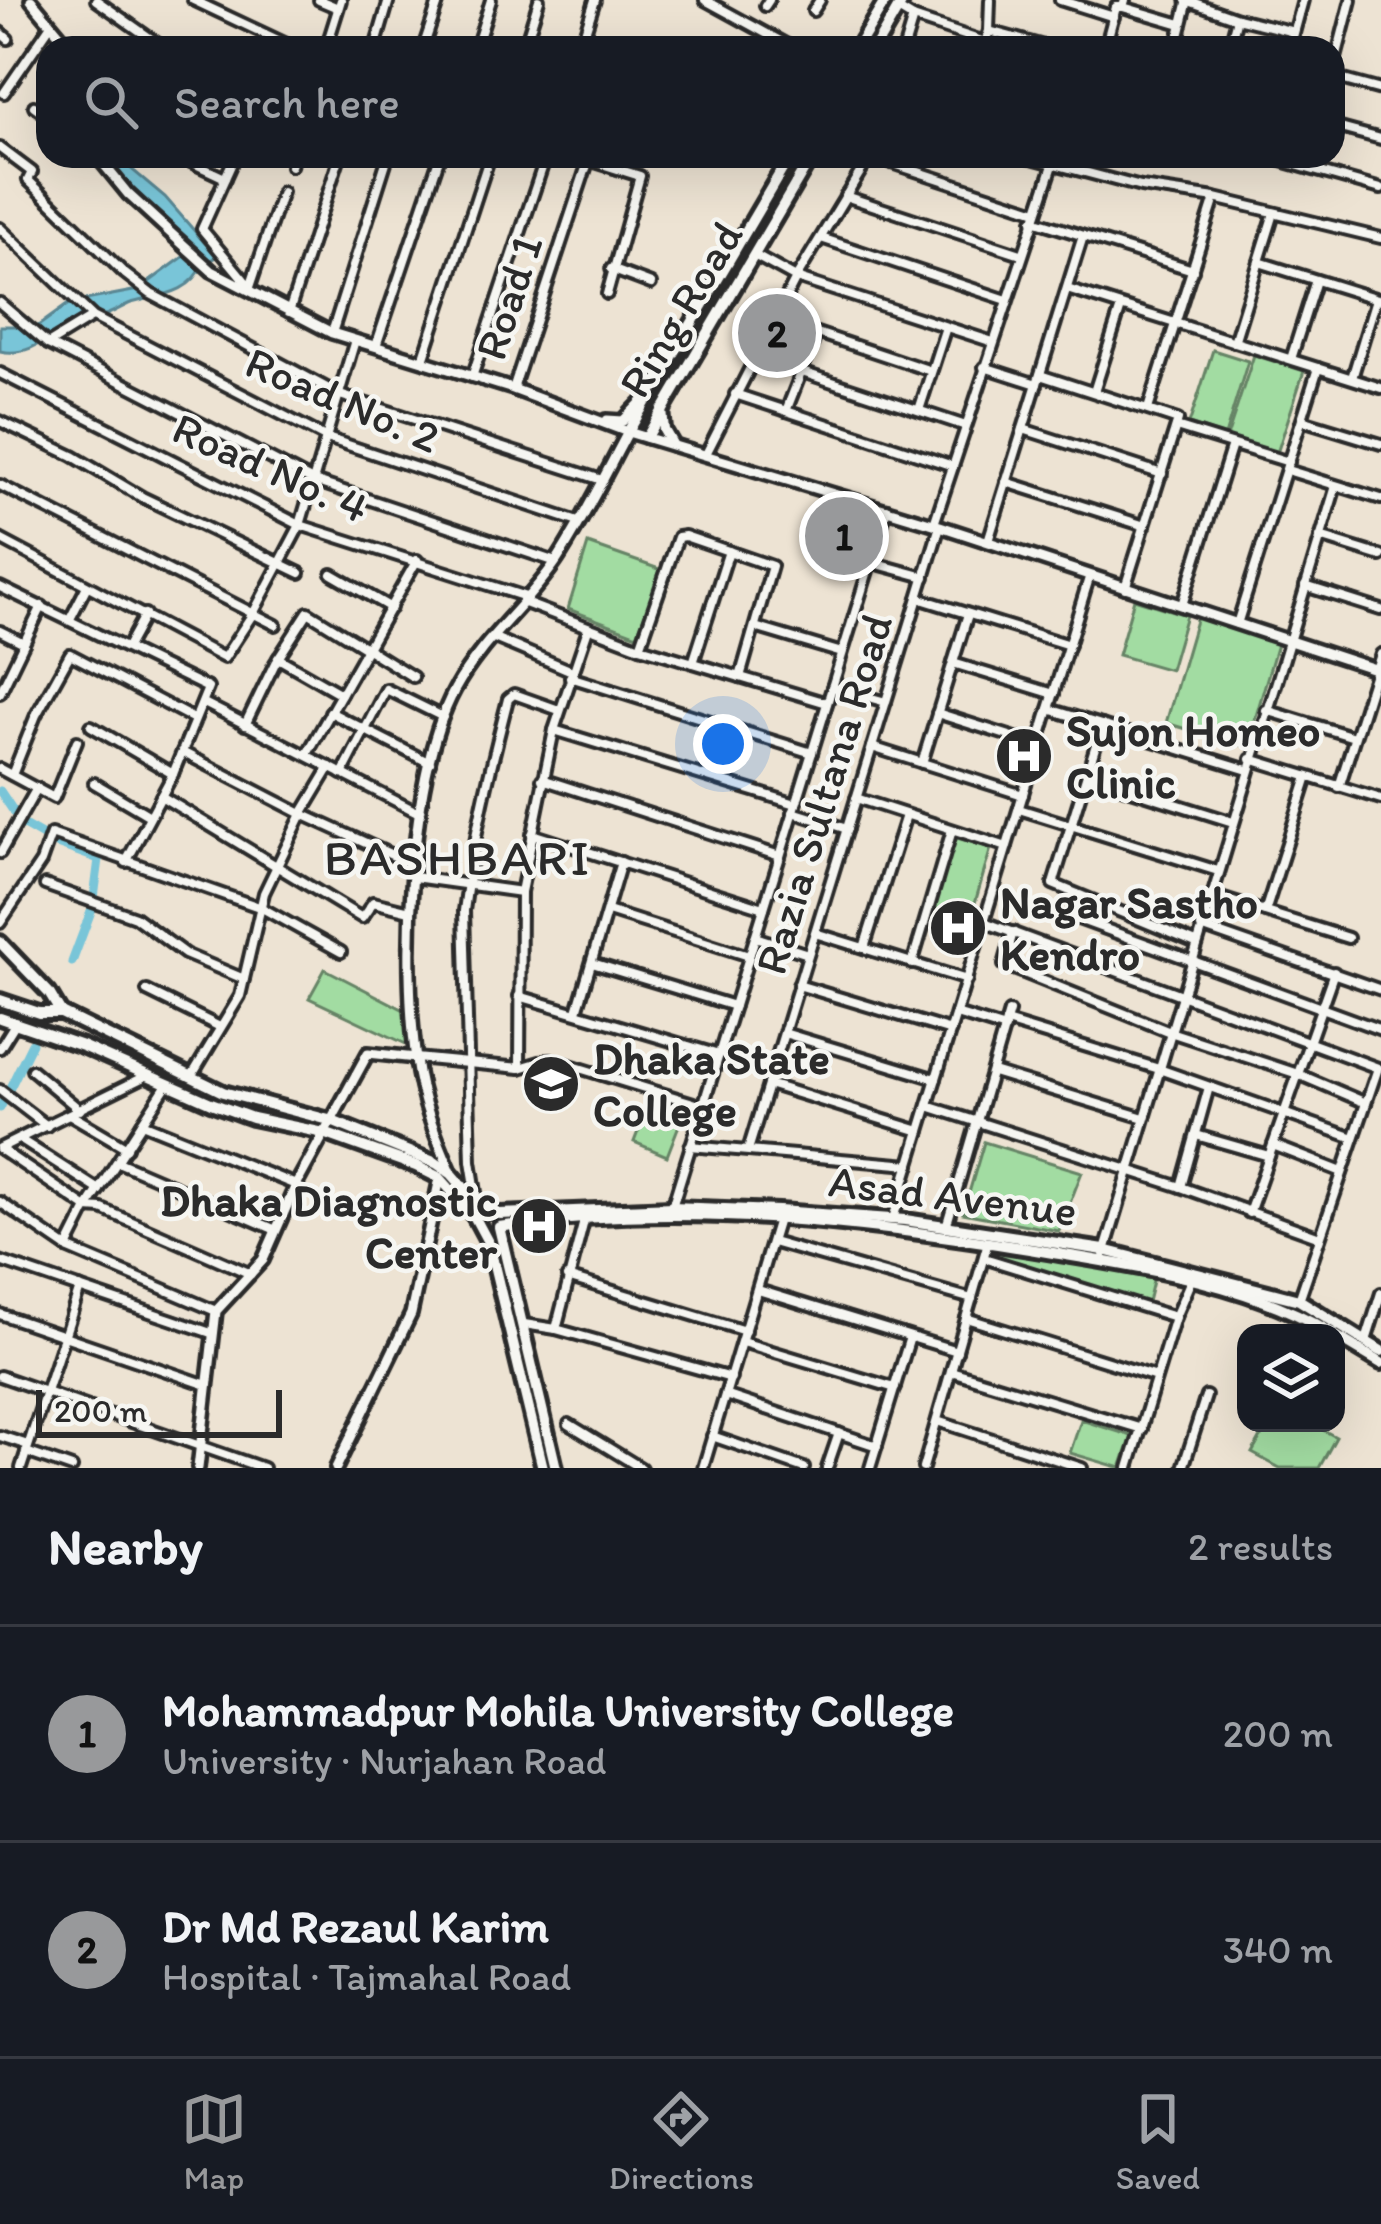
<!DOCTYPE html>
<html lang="en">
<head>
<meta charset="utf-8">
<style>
	body { margin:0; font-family:Itim,sans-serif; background:#242831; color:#f1f3f6 }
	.controls { position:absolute; right:36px; bottom:36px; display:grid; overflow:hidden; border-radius:24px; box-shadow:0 12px 48px #0002 }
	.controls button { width:108px; height:108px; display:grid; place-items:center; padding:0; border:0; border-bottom:3px solid #363941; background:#171b24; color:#f1f3f6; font:60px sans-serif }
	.scale { position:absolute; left:36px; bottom:30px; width:246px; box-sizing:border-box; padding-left:12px; border:6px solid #2b2b2b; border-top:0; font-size:33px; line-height:42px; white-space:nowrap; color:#2b2b2b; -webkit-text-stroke:9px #f6f6f2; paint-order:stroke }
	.you { position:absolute; left:723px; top:744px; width:42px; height:42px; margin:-30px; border:9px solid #fff; border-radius:50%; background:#1a73e8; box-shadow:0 0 0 18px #1a73e833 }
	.badge { display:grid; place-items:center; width:78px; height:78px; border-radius:50%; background:#98999b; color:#111; font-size:39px; font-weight:700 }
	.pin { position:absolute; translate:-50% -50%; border:6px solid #fff; box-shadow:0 3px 12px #0006 }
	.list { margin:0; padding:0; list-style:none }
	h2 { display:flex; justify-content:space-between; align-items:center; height:156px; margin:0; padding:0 48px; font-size:51px }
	h2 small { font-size:39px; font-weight:400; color:#9ea1a6 }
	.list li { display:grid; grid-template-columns:78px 1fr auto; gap:36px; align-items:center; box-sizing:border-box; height:216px; padding:0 48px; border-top:3px solid #363941 }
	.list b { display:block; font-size:45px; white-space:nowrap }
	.list p { margin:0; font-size:39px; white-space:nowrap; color:#9ea1a6 }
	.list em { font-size:39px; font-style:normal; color:#9ea1a6 }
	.icon { flex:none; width:66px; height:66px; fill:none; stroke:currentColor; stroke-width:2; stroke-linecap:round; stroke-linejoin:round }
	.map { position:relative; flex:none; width:1381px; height:1468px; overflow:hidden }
	.search { position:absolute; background:#171b24; box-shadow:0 12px 48px #0002; left:36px; right:36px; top:36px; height:132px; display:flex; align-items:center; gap:30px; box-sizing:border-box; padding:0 42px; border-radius:36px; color:#9ea1a6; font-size:45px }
	.sheet { height:588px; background:#171b24 }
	nav { display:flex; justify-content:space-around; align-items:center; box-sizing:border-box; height:168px; border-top:3px solid #363941; background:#171b24; font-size:33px; color:#9ea1a6 }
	nav a { display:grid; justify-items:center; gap:6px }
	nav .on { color:#98999b }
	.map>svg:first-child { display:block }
	.green { fill:#a2dca2; stroke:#668466; stroke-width:3 }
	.water { fill:#79c5d8; stroke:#5a8793; stroke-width:3 }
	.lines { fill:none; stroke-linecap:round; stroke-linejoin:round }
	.canal { stroke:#79c5d8; stroke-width:9 }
	.minor-casing { stroke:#2b2b2b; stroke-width:16 }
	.tertiary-casing { stroke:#2b2b2b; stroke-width:18 }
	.secondary-casing { stroke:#2b2b2b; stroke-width:20 }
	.minor { stroke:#f6f6f2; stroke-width:8 }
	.tertiary { stroke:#f6f6f2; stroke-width:9 }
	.secondary { stroke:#f6f6f2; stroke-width:10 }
	.labels { text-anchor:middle; stroke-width:9; stroke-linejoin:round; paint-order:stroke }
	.street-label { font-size:45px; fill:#2b2b2b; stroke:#f6f6f2 }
	.poi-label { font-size:45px; font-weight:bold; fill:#2b2b2b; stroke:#f6f6f2; text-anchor:start }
	.quarter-label { font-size:51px; letter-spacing:3px; fill:#2b2b2b; stroke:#f6f6f2 }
</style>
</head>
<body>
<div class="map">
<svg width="1381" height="1468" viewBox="0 0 1381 1468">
	<rect width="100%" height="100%" fill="#ede3d3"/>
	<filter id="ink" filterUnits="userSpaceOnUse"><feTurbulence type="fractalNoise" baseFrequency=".00833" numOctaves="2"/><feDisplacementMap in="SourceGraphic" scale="24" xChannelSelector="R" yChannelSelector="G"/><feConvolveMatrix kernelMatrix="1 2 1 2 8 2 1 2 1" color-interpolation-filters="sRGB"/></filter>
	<g filter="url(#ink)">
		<!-- green -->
		<g class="green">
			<polygon points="1213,350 1248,361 1225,436 1189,424"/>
			<polygon points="1254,355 1304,371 1277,453 1227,437"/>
			<polygon points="588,544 662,570 637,635 568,609"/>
			<polygon points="1134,599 1186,615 1170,670 1118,655"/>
			<polygon points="1197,617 1277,644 1247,747 1166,723"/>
			<polygon points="954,837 991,848 970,920 933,908"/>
			<polygon points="325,969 408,1012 408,1045 309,998"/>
			<polygon points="647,1108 681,1120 667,1156 634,1142"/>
			<polygon points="984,1142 1082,1172 1059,1231 963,1213"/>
			<polygon points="993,1248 1154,1277 1148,1302 992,1258"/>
			<polygon points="1081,1420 1132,1436 1121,1468 1070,1453"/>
			<polygon points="1269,1423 1310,1423 1336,1437 1319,1468 1280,1468 1252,1453"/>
		</g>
		<!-- water -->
		<path class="water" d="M107,156H116L165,197L217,257L203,264C191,295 158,295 131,303C123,306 113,313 105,315C98,315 92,313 86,315C56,326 36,359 0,351V326H38L70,303L138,290L194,249L128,183Z"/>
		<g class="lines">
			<!-- canal -->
			<g class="canal">
				<polyline points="0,791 22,824 57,844 99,859 93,906 72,962"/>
				<polyline points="0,1108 32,1043"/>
			</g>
			<!-- minor casing -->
			<g class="minor-casing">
				<g id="minor">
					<polyline points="96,0 164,48"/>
					<polyline points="193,0 295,48"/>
					<polyline points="319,0 338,8"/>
					<polyline points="705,0 793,48"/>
					<polyline points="1060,0 1114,17"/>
					<polyline points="1186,0 1237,18 1229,48"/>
					<polyline points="765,6 769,0"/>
					<polyline points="1123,7 1181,24"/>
					<polyline points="898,9 913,18 904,48"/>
					<polyline points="813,11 820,0"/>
					<polyline points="913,18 985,42"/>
					<polyline points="1237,18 1294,32"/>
					<polyline points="989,31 1051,48"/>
					<polyline points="0,32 8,39"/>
					<polyline points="326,48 341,0"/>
					<polyline points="375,48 389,0"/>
					<polyline points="423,48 439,0"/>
					<polyline points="476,48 491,0"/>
					<polyline points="524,48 539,0"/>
					<polyline points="580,48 595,0"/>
					<polyline points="983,48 989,31 990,0"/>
					<polyline points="1105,48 1116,7 1123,7 1125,0"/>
					<polyline points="1176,48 1188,0"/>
					<polyline points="1290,48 1303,0"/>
					<polyline points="1333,70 1351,0"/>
					<polyline points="1333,77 1381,90"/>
					<polyline points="4,93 50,26"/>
					<polyline points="34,106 48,116"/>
					<polyline points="1333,126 1381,139"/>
					<polyline points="0,148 32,172 28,180 124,273 151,294 340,395 602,480"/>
					<polyline points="178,156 225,178"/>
					<polyline points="235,156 202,229 250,287 282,192"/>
					<polyline points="576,156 640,176 607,294"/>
					<polyline points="1024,156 1141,187 1215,198 1381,238"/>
					<polyline points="1264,156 1381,189"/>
					<polyline points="291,166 294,156"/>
					<polyline points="845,196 1021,254"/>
					<polyline points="1033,220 1193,270"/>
					<polyline points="0,228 93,317 327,438 578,522"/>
					<polyline points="821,238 1007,300"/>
					<polyline points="754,255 796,278 993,342"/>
					<polyline points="1259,262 1381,300"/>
					<polyline points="611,269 651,284"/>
					<polyline points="1067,289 1381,388"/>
					<polyline points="0,303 48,344 311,480 556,562"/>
					<polyline points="289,312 340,156"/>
					<polyline points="775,319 931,371"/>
					<polyline points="332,333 388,156"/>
					<polyline points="1234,342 1274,213"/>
					<polyline points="48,344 92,317"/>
					<polyline points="376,346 440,156"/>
					<polyline points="1291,359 1316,280"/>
					<polyline points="423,360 490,156"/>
					<polyline points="984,367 1037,384"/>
					<polyline points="802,372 966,426"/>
					<polyline points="0,373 300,525 526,597"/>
					<polyline points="1040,375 1178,420 1125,588"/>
					<polyline points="472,377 546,156"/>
					<polyline points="1352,378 1376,299"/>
					<polyline points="513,389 590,156"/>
					<polyline points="1094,392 1121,307"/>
					<polyline points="735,394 953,466"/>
					<polyline points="1148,409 1215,198"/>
					<polyline points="919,410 946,327"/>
					<polyline points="786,411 816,335"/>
					<polyline points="1302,420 1381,444"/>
					<polyline points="0,421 73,456 142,497 300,573"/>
					<polyline points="1176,427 1289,462"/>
					<polyline points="1023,429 1162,474"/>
					<polyline points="706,454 796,278 870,156 1037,211"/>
					<polyline points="1287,470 1381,499"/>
					<polyline points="1006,482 1145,526"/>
					<polyline points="0,485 276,625"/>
					<polyline points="934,524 1053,165"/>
					<polyline points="1320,537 1381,556"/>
					<polyline points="0,539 224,658 254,612 300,525 355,340"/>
					<polyline points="988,541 1083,236"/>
					<polyline points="870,562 925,577"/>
					<polyline points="332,574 391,608"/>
					<polyline points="1305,586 1381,610"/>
					<polyline points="0,587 208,688 173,774 126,862"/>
					<polyline points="918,598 1069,645"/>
					<polyline points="525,603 640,647 827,703"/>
					<polyline points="1182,605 1232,445"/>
					<polyline points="70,619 87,586"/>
					<polyline points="1237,624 1318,368"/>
					<polyline points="755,627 842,653"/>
					<polyline points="0,631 24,643"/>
					<polyline points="492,637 572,671"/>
					<polyline points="127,647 145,614"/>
					<polyline points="640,647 678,537 685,536 772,566 740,677"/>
					<polyline points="278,658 341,694"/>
					<polyline points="693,663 729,551"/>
					<polyline points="953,663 1054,694"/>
					<polyline points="570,677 812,753"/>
					<polyline points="832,687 886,702"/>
					<polyline points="0,693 42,606"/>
					<polyline points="204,703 421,814"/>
					<polyline points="1049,709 1248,770"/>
					<polyline points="1266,710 1354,737"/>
					<polyline points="330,712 430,763"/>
					<polyline points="937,713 1038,745"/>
					<polyline points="245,725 275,663 308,612 413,677"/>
					<polyline points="1102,725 1053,884 1196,943"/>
					<polyline points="91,726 173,774"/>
					<polyline points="554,730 796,804"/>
					<polyline points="872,747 1023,795"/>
					<polyline points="182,752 302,814 414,865"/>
					<polyline points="307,754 417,560"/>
					<polyline points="1251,759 1381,799"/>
					<polyline points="922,763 968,614"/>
					<polyline points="0,769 54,798 77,741"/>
					<polyline points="342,774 386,689 443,717"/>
					<polyline points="12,775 36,715 70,654 194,719"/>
					<polyline points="1087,776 1233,822"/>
					<polyline points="542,779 780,856"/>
					<polyline points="94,783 148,815"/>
					<polyline points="1339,787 1381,654"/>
					<polyline points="161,796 362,918 373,902 410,911"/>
					<polyline points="856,798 1007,847"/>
					<polyline points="1019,809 1218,871"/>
					<polyline points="793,812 847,829"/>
					<polyline points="532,834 764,908"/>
					<polyline points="0,853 37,788"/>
					<polyline points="414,877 521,892"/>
					<polyline points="45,885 135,917 185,954 244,979"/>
					<polyline points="1211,895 1348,938"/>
					<polyline points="608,911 749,956"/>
					<polyline points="1265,912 1308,777"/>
					<polyline points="1070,916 1381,1030"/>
					<polyline points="984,922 1378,1068 1299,1300"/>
					<polyline points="0,923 41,862 51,834 262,908 341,952"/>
					<polyline points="1201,927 1381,990"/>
					<polyline points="1013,932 1004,965 1170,1032 1298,1074 1366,1103"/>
					<polyline points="815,933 967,980"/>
					<polyline points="755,937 808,954"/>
					<polyline points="864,948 906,815"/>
					<polyline points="592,963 734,1006"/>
					<polyline points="912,964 952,830"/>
					<polyline points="798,985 951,1031"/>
					<polyline points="147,991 220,1027"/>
					<polyline points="519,996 719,1055"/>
					<polyline points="577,1011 621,862"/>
					<polyline points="956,1014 1005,1029"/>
					<polyline points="1006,1022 1159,1069 1354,1138"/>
					<polyline points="784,1033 936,1079"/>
					<polyline points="0,1048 15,1024"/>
					<polyline points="416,1058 520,1068 550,1059 703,1106"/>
					<polyline points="520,1068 521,892 554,730 588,629"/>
					<polyline points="32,1070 80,1110"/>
					<polyline points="993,1072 1144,1118"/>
					<polyline points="191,1077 240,996 264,893 302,814 330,767"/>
					<polyline points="768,1084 920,1131"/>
					<polyline points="0,1090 47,1126"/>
					<polyline points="928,1106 1181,1187 1320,1237"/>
					<polyline points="71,1115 127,1148"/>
					<polyline points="142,1123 296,1185"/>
					<polyline points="1196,1135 1269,1156"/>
					<polyline points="21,1140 99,1190"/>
					<polyline points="1273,1145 1342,1172"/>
					<polyline points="690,1146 910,1165"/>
					<polyline points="0,1148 146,1076"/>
					<polyline points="0,1149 87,1208 102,1209 251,1274"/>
					<polyline points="748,1150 940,526"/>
					<polyline points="118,1162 276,1230"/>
					<polyline points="1181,1187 1209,1087"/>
					<polyline points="0,1202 67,1248 216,1311"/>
					<path d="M478,1205L471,1161L464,911C473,839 490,769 508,699L514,694L559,710"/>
					<polyline points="672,1207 887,509"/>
					<polyline points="1249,1213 1334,972"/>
					<polyline points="893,1219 1089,578"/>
					<polyline points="946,1227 1009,1012"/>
					<polyline points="772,1242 972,1299"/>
					<polyline points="67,1248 87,1208 166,1086"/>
					<polyline points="1104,1254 1336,486"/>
					<polyline points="984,1258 1175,1317"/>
					<polyline points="0,1261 211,1333"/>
					<polyline points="567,1277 745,1331"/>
					<polyline points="758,1290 957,1351"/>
					<polyline points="0,1314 207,1385"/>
					<polyline points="966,1318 1156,1377"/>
					<polyline points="524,1324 556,1329 731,1378"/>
					<polyline points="556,1329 585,1217"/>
					<polyline points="1366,1341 1381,1293"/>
					<polyline points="742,1342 895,1388"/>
					<polyline points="951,1371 1142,1429"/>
					<polyline points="0,1376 263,1468"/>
					<polyline points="725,1395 877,1446"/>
					<polyline points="937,1421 1082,1468"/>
					<polyline points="569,1424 641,1468"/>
					<polyline points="0,1436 28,1445"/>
					<polyline points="712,1436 804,1468"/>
					<polyline points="26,1452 72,1468"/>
					<polyline points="21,1468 80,1288"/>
					<polyline points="703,1468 778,1219"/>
					<polyline points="827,1468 839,1433"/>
					<polyline points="870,1468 910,1337"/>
					<polyline points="923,1468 988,1242"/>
					<polyline points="1129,1468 1175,1317 1191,1280"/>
					<polyline points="1183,1468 1206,1396"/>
				</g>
			</g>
			<!-- tertiary casing -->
			<g class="tertiary-casing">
				<g id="tertiary">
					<polyline points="31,0 71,48"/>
					<polyline points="97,156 128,194 212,271 332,333 513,389 628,432 940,526 1381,671"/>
					<polyline points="607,420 623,421 649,394"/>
					<path d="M452,1174C436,1137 421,1100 416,1060C403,964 408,775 455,689C481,641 526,606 557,560C583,520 605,475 628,432"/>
					<polyline points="198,1468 216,1311 263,1260 296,1185 368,1053 416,1058"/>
					<polyline points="336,1468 411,1314 440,1178"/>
				</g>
			</g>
			<!-- secondary casing -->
			<g class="secondary-casing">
				<g id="secondary">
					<polyline points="857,48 886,0"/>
					<polyline points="875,48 903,0"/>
					<polyline points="662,410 664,430 672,444"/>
					<polyline points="628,432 790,156"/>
					<polyline points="647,437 812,156"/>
					<polyline points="0,942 49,993 61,1013"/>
					<polyline points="0,1000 39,1013 61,1013 223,1092 329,1120 436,1163 452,1174 483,1210"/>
					<polyline points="0,1018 82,1046 211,1103 252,1118 324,1133 416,1166 440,1178 474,1216"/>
					<polyline points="483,1210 500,1214 672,1207 779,1211 905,1220 1104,1250 1299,1300 1381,1351"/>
					<polyline points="480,1212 474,1216 489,1244 543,1468"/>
					<polyline points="1336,1336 1381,1363"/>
					<path d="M556,1468L499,1227C682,1200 872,1223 1053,1253C1146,1268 1251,1284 1332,1333"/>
				</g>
			</g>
			<!-- minor -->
			<use href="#minor" class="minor"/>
			<!-- tertiary -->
			<use href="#tertiary" class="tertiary"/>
			<!-- secondary -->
			<use href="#secondary" class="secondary"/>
		</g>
	</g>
	<!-- icons -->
	<defs>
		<g id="hospital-disc" transform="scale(3)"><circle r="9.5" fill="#2b2b2b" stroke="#f6f6f2"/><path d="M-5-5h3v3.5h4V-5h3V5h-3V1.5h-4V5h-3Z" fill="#fff"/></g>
		<g id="university-disc" transform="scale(3)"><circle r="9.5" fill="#2b2b2b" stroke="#f6f6f2"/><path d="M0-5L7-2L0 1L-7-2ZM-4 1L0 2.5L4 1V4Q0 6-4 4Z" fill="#fff"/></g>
	</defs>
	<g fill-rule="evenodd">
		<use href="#hospital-disc" x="1024" y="756"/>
		<use href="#hospital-disc" x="958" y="928"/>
		<use href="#university-disc" x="551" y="1084"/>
		<use href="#hospital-disc" x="539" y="1226"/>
	</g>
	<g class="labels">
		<!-- street labels -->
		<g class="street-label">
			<text transform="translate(508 297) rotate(-72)" y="16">Road 1</text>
			<text transform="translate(680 309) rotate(-59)" y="16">Ring Road</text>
			<text transform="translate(343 399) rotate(23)" y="16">Road No. 2</text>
			<text transform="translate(271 467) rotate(24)" y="16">Road No. 4</text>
			<text transform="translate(823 794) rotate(-73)" y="16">Razia Sultana Road</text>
			<text transform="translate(953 1195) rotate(7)" y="16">Asad Avenue</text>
		</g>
		<!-- poi labels -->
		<g class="poi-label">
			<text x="1066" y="746">Sujon Homeo<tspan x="1066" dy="52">Clinic</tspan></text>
			<text x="1000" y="918">Nagar Sastho<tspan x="1000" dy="52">Kendro</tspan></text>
			<text x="593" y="1074">Dhaka State<tspan x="593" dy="52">College</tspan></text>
			<text x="497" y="1216" text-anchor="end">Dhaka Diagnostic<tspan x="497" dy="52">Center</tspan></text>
		</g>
		<!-- quarter labels -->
		<g class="quarter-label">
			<text x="458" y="875">BASHBARI</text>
		</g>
	</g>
</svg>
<div class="controls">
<button><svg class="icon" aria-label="layers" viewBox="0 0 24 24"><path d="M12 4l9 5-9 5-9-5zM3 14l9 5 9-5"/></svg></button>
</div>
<div class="scale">200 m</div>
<div class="you"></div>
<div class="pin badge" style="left:844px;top:536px">1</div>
<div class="pin badge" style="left:777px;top:333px">2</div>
<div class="search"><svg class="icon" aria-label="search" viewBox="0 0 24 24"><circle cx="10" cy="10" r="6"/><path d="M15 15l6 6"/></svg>Search here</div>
</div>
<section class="sheet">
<h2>Nearby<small>2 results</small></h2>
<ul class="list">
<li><span class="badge">1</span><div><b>Mohammadpur Mohila University College</b><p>University · Nurjahan Road</p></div><em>200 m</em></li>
<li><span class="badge">2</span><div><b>Dr Md Rezaul Karim</b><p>Hospital · Tajmahal Road</p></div><em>340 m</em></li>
</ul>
</section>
<nav>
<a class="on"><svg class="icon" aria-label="map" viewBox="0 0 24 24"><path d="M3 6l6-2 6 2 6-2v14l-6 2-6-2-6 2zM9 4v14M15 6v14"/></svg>Map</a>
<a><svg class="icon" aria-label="directions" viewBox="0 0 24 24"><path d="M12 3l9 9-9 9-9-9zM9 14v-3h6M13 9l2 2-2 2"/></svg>Directions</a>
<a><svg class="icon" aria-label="saved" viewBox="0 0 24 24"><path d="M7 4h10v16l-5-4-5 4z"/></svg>Saved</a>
</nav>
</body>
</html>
